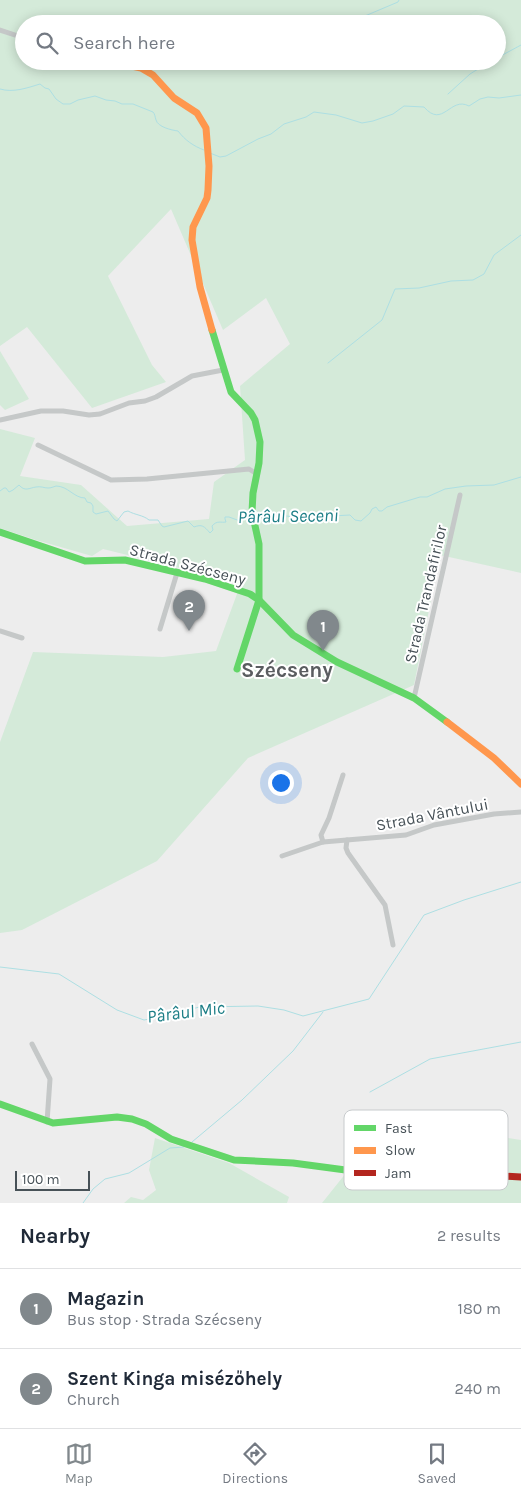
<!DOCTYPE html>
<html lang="en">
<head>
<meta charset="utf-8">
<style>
	body { margin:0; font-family:Karla,sans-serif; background:#f2f2f3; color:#1f2937 }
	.scale { position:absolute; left:15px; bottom:12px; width:75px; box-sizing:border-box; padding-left:5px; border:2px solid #475157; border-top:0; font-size:14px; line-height:18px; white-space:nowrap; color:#475157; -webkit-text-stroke:4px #fff; paint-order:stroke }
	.you { position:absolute; left:280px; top:782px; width:18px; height:18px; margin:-12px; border:4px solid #fff; border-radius:50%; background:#1a73e8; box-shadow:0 0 0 8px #1a73e833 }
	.badge { display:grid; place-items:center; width:32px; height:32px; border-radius:50%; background:#81888c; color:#fff; font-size:16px; font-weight:700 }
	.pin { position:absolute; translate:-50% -41px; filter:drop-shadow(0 1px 2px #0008) }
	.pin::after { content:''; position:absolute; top:26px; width:18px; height:15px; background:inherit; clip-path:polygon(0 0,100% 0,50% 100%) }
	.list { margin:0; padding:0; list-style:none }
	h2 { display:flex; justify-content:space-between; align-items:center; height:65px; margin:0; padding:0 20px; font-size:21px }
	h2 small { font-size:16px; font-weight:400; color:#747a83 }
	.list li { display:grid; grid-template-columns:32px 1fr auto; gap:15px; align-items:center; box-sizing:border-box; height:80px; padding:0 20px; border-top:1px solid #e0e1e3 }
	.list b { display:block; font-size:19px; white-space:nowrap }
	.list p { margin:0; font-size:16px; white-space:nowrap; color:#747a83 }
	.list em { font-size:16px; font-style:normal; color:#747a83 }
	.icon { flex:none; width:28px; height:28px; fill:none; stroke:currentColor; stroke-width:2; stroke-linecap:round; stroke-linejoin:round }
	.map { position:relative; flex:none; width:521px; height:1203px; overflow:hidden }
	.search { position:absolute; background:#fff; box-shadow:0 2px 12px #0003; left:15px; right:15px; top:15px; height:55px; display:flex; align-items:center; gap:12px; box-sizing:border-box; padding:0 18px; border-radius:28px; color:#747a83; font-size:19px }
	.sheet { height:225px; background:#fff }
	nav { display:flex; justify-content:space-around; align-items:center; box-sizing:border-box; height:70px; border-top:1px solid #e0e1e3; background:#fff; font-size:14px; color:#747a83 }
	nav a { display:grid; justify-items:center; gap:2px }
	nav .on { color:#81888c }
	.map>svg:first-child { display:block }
	.green { fill:#d4ead9; fill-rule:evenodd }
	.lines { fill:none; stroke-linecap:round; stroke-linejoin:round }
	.stream { stroke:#addfe3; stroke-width:1 }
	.street { stroke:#c5c8c8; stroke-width:5 }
	.fast { stroke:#63d668; stroke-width:7 }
	.slow { stroke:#ff974d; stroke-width:7 }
	.jam { stroke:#b3261e; stroke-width:7 }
	.labels { text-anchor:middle; stroke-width:4; stroke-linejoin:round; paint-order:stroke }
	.street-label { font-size:16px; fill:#475157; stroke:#fff }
	.water-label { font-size:18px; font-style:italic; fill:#1c7e86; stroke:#fff }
	.district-label { font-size:21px; font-weight:bold; fill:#5a5d60; stroke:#fff }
	.key { fill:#fff; stroke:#c8cbcd; stroke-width:1 }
	.key-label { font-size:14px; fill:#475157 }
</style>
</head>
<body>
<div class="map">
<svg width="521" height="1203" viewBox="0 0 521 1203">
	<rect width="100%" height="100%" fill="#ededed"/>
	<!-- green -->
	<g class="green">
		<path d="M0,0H521V573L440,555L414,685L248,758L157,861L22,930L0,933V742L33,652L163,657L216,651L241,583L103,549L92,556L36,540L0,528V429L35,438L20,476L81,485L127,526L209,519L214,482L245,460L240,386L290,344L266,298L223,330L171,209L108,276L152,365L166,382L92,408L27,327L0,346ZM24,24H497V61H24Z"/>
		<polygon points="0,351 29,399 5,410 0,405"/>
		<polygon points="461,1131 521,1140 521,1203 322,1203 350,1168 407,1168"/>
		<polygon points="155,1138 229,1163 289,1197 287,1203 124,1203 131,1197 143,1200 156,1190 149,1170"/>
	</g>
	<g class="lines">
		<!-- stream -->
		<g class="stream">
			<polyline points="346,24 398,2 399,0"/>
			<polyline points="497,58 521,45"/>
			<path d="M0,89C13,93 27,88 40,84L45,88L49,89L56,99L63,104H70L78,100L95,96L106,100L115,101L122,104H133L153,112C155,114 155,117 156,120C158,127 171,130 178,131C185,140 193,146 204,150"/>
			<polyline points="448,94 470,74 491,61"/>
			<path d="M210,153L220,157L226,156L258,139L271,134L284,124L306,117L314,112L336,115L362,123L373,121L393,114L404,106L424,107C443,129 450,96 469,106L480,99L488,97L499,98L521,95"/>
			<polyline points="328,363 382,320 395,289 419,288 451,281 473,280 484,274 494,255 521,235"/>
			<path d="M0,491L4,488H6L9,492L13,490L19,485C25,492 29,488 36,487C41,486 44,488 48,488C51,488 53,487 56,486C68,486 74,498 85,498L87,502L91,503L93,506V512L96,514L108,511L114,519L117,521L124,512L128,511C135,515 143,515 149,520H158L162,526L164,527L188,521L194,527C202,524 204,526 210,533L213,530L212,526C217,520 221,523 226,522L225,519V517H229L240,521L243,518L251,517"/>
			<polyline points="257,516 265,518 273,516 287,516 308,520 314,517 350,515 355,520 361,521 370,513 372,509 376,507 379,511 382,511 387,507 420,497 427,497 445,489 466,486 494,485 521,477"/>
			<polyline points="0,967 59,974 117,1010 144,1020 172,1015 199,1007 258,1006 284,1010 303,1016 369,999 424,915 464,900 521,882"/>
			<polyline points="370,1092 430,1059 521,1042"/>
			<polyline points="192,1142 242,1100 293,1051 323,1012"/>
			<polyline points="83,1203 93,1189 105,1179 129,1173 170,1148 184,1147"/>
		</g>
		<!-- street -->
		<g class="street">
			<polyline points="0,30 24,38"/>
			<polyline points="0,420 41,411 63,411 89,415 100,414 129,403 145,401 156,397 192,376 223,370"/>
			<polyline points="38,445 111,480 147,479 249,469 257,474"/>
			<polyline points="160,629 177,573"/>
			<polyline points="0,631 22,638"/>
			<polyline points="414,698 460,495"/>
			<polyline points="347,840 346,848 348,853 385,905 393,945"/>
			<polyline points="323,842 321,835 329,818 343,775"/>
			<polyline points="282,856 323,842 406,835 434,825 494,814 521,812"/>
			<polyline points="32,1044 50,1079 47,1122"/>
		</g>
		<!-- fast -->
		<g class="fast">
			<polyline points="212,330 231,392 251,413 255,420 260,442 259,463 253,493 252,512 259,544 259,600 237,669"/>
			<polyline points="0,532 85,561 125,560 205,579 250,594 259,600 293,635 337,662 414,698 447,722"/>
			<polyline points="0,1104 53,1123 117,1117 132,1119 146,1124 171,1139 234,1160 293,1163 368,1173 402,1176"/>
		</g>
		<!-- slow -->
		<g class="slow">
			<polyline points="108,61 141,68 153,75 174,98 197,113 206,128 209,166 208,190 207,198 193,227 192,240 200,287 212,330"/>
			<polyline points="447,722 494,758 521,784"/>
		</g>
		<!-- jam -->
		<polyline class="jam" points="402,1176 432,1177 461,1174 521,1177"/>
	</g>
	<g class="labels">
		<!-- street labels -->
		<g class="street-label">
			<text transform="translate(188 564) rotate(15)" y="6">Strada Szécseny</text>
			<text transform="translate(425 594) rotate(-77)" y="6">Strada Trandafirilor</text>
			<text transform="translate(432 814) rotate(-11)" y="6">Strada Vântului</text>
		</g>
		<!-- water labels -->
		<g class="water-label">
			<text transform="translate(288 516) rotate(-1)" y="6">Pârâul Seceni</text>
			<text transform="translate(186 1012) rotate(-7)" y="6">Pârâul Mic</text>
		</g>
		<!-- district labels -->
		<g class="district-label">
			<text x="287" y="677">Szécseny</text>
		</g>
	</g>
	<!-- legend -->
	<rect x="344" y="1110" width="164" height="80" rx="8" class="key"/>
	<rect x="354" y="1125" width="22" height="6" fill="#63d668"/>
	<rect x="354" y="1147" width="22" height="7" fill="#ff974d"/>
	<rect x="354" y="1170" width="22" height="6" fill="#b3261e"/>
	<g class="key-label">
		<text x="385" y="1133">Fast</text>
		<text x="385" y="1155">Slow</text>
		<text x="385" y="1178">Jam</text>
	</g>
</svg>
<div class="scale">100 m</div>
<div class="you"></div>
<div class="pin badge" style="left:323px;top:651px">1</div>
<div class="pin badge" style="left:189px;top:631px">2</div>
<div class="search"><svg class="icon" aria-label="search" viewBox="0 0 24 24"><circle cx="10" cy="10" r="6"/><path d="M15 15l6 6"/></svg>Search here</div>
</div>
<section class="sheet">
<h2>Nearby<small>2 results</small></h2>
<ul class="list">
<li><span class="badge">1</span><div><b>Magazin</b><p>Bus stop · Strada Szécseny</p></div><em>180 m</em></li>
<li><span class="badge">2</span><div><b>Szent Kinga misézőhely</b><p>Church</p></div><em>240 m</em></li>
</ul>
</section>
<nav>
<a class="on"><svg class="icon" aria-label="map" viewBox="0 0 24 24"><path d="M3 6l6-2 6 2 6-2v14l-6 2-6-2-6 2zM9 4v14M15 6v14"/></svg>Map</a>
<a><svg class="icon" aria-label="directions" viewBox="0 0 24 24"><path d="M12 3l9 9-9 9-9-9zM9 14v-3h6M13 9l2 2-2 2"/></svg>Directions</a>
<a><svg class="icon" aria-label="saved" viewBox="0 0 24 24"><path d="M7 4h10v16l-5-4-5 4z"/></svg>Saved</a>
</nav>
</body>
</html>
